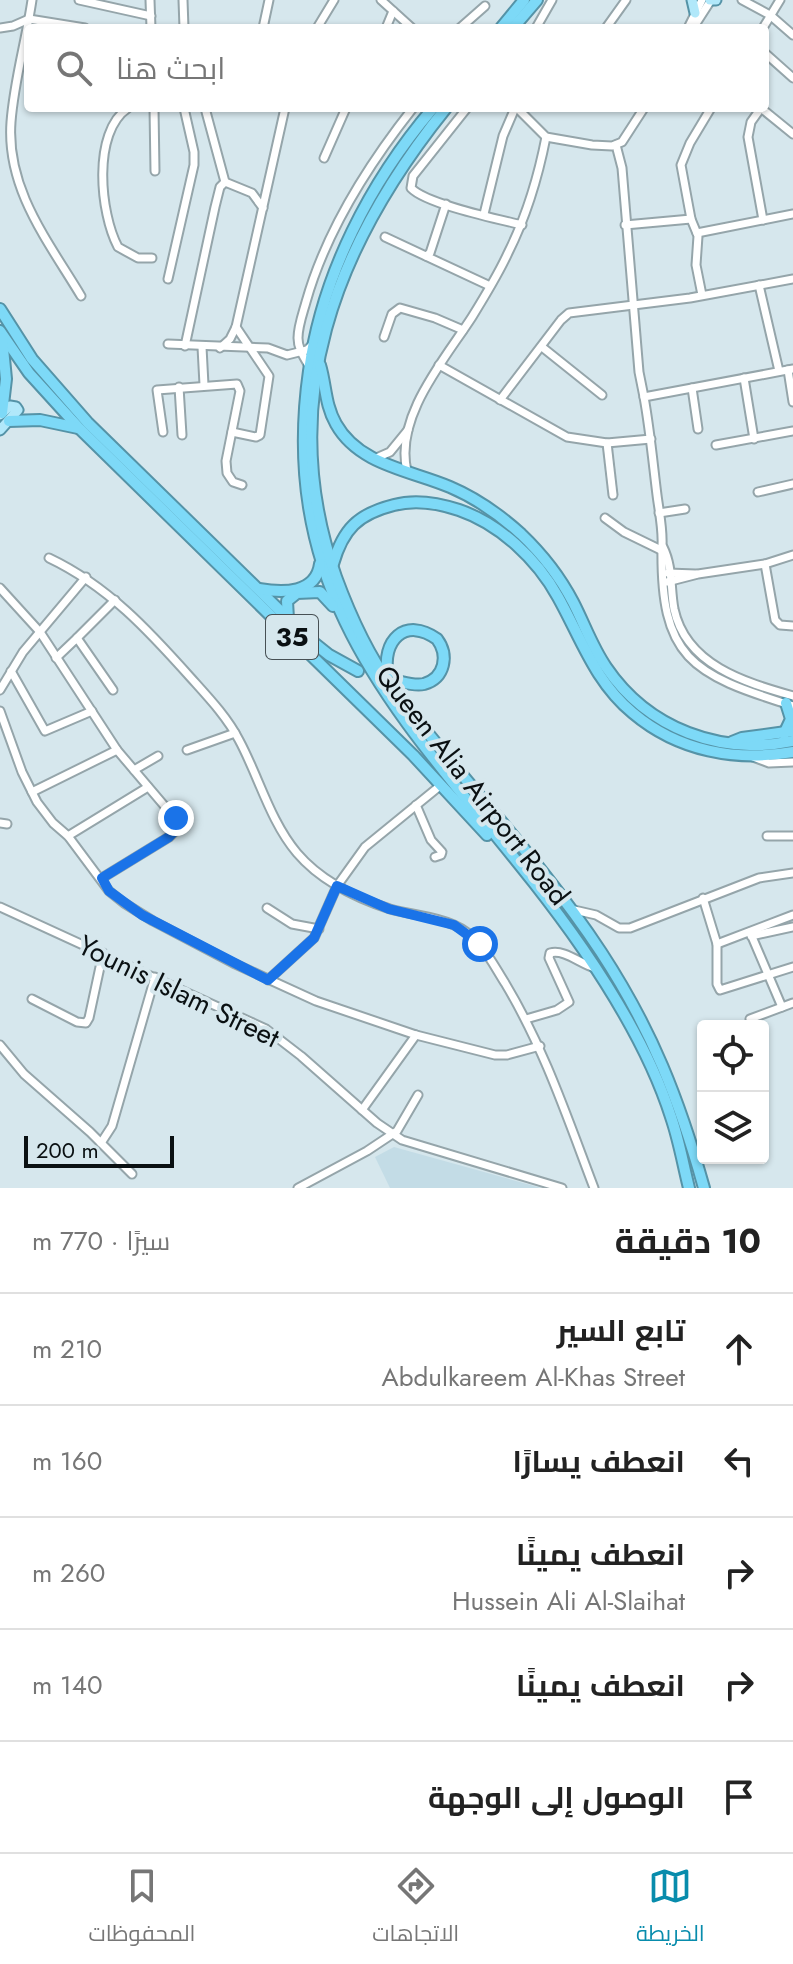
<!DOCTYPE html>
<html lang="ar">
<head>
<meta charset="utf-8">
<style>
	body { margin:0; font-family:Jost,Cairo,sans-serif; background:#f2f2f2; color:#222; direction:rtl }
	.controls { position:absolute; right:24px; bottom:24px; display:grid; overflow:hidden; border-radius:8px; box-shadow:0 2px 6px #0004 }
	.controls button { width:72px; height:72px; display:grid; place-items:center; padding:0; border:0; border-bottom:2px solid #e0e0e0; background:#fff; color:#222; font:40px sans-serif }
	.scale { position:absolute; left:24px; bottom:20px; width:150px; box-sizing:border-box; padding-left:8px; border:4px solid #0a1012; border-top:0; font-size:22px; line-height:28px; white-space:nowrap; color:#0a1012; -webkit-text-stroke:6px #d6e7ed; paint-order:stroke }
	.stop { position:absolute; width:24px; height:24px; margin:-18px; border:6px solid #1a73e8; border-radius:50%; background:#fff }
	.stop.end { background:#1a73e8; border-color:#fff; box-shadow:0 2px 8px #0008 }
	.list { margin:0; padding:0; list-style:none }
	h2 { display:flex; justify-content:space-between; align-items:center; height:104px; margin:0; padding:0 32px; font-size:34px }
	h2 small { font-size:26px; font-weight:400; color:#767676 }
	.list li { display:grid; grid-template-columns:52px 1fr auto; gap:24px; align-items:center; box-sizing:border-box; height:112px; padding:0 32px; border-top:2px solid #e0e0e0 }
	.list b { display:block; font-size:30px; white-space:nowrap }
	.list p { margin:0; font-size:26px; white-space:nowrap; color:#767676 }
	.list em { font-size:26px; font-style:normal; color:#767676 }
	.icon { flex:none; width:44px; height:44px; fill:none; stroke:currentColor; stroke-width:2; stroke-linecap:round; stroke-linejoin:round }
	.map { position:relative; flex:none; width:793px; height:1188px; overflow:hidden; direction:ltr }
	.search { position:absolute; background:#fff; box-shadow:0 2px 6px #0004; left:24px; right:24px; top:24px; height:88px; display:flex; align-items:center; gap:20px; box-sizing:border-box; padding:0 28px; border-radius:8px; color:#767676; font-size:30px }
	.sheet { height:664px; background:#fff }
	nav { display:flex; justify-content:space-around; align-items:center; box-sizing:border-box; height:112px; border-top:2px solid #e0e0e0; background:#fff; font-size:22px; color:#767676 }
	nav a { display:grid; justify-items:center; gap:4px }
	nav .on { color:#088cac }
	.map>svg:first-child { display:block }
	.built { fill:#c3dce6 }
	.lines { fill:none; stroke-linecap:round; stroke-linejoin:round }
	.minor-casing { stroke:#95a5aa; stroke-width:11 }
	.major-casing { stroke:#5593a7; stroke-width:13 }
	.highway-casing { stroke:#5593a7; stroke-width:14 }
	.minor { stroke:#fff; stroke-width:7 }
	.major { stroke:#b1e8fa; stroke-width:9 }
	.highway { stroke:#7dd9f7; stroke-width:10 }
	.route { stroke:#1a73e8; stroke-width:10 }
	.labels { text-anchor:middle; stroke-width:8; stroke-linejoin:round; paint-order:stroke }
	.shield { fill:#d6e7ed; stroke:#475054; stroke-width:2 }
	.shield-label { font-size:26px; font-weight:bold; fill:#0a1012 }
	.street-label { font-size:28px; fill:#0a1012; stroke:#d6e7ed }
</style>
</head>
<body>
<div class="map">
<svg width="793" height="1188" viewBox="0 0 793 1188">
	<rect width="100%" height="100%" fill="#d6e7ed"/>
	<!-- built -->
	<polygon class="built" points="394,1147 541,1188 390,1188 375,1157"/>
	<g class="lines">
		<!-- minor casing -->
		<g class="minor-casing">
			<g id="minor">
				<path d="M32,0C26,41 14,81 11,122C6,189 48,241 81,296"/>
				<polyline points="79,0 151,16"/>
				<polyline points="150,0 151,28"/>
				<polyline points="183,0 184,28"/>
				<polyline points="381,0 412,28"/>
				<polyline points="742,0 770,15 793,35"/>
				<polyline points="0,28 13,26 29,19 85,28"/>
				<polyline points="263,28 269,0"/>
				<polyline points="317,28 334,0"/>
				<polyline points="386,28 393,11"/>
				<polyline points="460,28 485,6"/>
				<polyline points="536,28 552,0"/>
				<polyline points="606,28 626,0"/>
				<polyline points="688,28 702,0"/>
				<polyline points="693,28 711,0"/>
				<polyline points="763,28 780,0"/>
				<polyline points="765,53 793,78"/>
				<path d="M128,108C92,132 100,213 118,247L138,258H152"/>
				<polyline points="154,108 155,171"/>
				<polyline points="205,108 225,182 252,193 263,208"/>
				<path d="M467,108L413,176L411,188C426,204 497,219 522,225"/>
				<polyline points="517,108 546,137 592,145 612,146 622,142 644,108"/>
				<polyline points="761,108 751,122 748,137 763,220"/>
				<polyline points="761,108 793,134"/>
				<polyline points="616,145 622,168 639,372 644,397"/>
				<polyline points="324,158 346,108"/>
				<polyline points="484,214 503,136 515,108"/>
				<polyline points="625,225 691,219"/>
				<polyline points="697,233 793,214"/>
				<polyline points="385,237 490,286"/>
				<polyline points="426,256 430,253 446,204"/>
				<polyline points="168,279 194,165 194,152 184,108"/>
				<polyline points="759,285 779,371"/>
				<polyline points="702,295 696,265 698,236 691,219 681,165 690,143 711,108"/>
				<polyline points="384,337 392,314 400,308 435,318 463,330"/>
				<polyline points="168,344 268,348 287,355 307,350 313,344"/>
				<polyline points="185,346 215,207 220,187 225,182"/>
				<polyline points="202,347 204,385"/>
				<polyline points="542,347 602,395"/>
				<polyline points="220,348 230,339 236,327 285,108"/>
				<polyline points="439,365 567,437 607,443 651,439"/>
				<path d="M309,366C304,357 298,349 298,338C298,326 303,313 306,302C326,231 368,165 413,108"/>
				<path d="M793,369L644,397C650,430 653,463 657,495C659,511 663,529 662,545C660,659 691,674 793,706"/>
				<polyline points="788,370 793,402"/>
				<polyline points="744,378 754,439"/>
				<polyline points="179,387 182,435"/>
				<polyline points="692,388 698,429"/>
				<polyline points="500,400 561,320 569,313 690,298 793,279"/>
				<polyline points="163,432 157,390 237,384 240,391 226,461 227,473 233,482 242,485"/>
				<polyline points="232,432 256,437 260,435 269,376 236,327"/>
				<polyline points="607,443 613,495"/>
				<polyline points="716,445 793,431"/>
				<polyline points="374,459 390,452 408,430"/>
				<path d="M407,471C394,417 445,359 472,317C485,296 498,275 508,253C527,215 538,178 546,137"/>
				<polyline points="758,492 793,484"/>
				<polyline points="659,513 685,509"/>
				<polyline points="605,518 624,532 663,551"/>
				<path d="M663,547C673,567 670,588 674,609C686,665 744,682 793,696"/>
				<path d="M49,558C108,586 149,631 191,678C209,698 227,717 239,740C259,777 270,821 297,853C320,880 356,898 390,909C411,915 434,916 454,925C480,936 491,961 505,983C544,1048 567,1117 594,1188"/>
				<polyline points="765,564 775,620 780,625 793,626"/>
				<polyline points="668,573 696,574"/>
				<polyline points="667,582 698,574 765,564 793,555"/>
				<polyline points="0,588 40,632 117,750 179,823 178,828 169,837 102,878"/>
				<polyline points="77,638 115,600"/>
				<polyline points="56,658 77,638 113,690"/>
				<polyline points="11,671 45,731 92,711"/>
				<polyline points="0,690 23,652 86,577"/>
				<polyline points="0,711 22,772 37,802 53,823 68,836 109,891 124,903 153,921 233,963 316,1001 416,1035 495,1055 507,1055 540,1046"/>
				<polyline points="187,750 235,733"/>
				<polyline points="753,757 769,763 793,762"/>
				<polyline points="134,770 158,756"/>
				<polyline points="32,792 117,750"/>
				<polyline points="416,805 431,840 442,852 441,855 435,857"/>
				<polyline points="0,823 7,824"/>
				<polyline points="68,836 148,787"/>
				<polyline points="767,836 793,836"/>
				<polyline points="703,898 717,944 793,915"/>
				<polyline points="0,907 266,1029 301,1056 377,1123 402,1140 562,1188"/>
				<polyline points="267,908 292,924 319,929"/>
				<polyline points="570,909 596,915 619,928 630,928 759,878 793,873"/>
				<polyline points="750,932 782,1007"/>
				<polyline points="751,936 793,927"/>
				<polyline points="717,944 717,984 720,990 793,967"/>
				<polyline points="268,980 314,938 337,886 365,847 441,785"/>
				<polyline points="32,999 77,1022 86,1023 89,1018 103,953"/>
				<path d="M526,1019L557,1010L569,1002L549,958L550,953C565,949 580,964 595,968"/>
				<polyline points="750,1019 793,1003"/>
				<polyline points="0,1045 24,1074 90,1132 132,1174"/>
				<polyline points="362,1110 416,1035"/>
				<polyline points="101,1143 112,1126 155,977"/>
				<polyline points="298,1188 367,1151 397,1131 418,1095"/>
			</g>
		</g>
		<!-- major casing -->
		<g class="major-casing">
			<g id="major">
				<polyline points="692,0 695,13"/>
				<polyline points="710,0 716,0"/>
				<polyline points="0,415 10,406 16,407 18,410 0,430"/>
			</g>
		</g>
		<!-- highway casing -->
		<g class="highway-casing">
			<g id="highway">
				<polyline points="501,28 524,0"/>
				<polyline points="513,28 537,0"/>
				<path d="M433,108C370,182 322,275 309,371C271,635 450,756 583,949C618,1000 652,1057 671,1117C679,1140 683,1164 689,1188"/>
				<path d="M446,108C335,246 274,402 336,577C350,615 367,653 391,686C458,776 540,859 601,952C652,1030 679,1099 704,1188"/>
				<polyline points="0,309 32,359 88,423 309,639 329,655 358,671"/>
				<polyline points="0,331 29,373 79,428 413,755 487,835"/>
				<polyline points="2,338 6,379 2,413"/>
				<path d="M320,365C326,385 325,405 336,424C359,465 410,470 450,487C476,498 500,515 521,534C542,554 560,577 573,602C584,623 592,647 606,667C648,729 721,756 793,741"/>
				<polyline points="9,421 40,420 78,428"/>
				<path d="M333,564C343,529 358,514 394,505C416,499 438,503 459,510C500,524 537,559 558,597C581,638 595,682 633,713C678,751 736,762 793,752"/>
				<path d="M259,589C283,593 316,594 320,564"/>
				<polyline points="288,619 287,601 297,593 320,592 333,606"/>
				<path d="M388,675C381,641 405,616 437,639C449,655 445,678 424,684C415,686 406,683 397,681"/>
				<polyline points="784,734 791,719 786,703"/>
				<polyline points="732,742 742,738 793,731"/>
			</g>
		</g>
		<!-- minor -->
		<use href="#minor" class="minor"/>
		<!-- major -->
		<use href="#major" class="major"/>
		<!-- highway -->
		<use href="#highway" class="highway"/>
	</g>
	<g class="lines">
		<!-- route -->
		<polyline class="route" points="176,818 179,826 169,837 102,878 109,891 142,915 268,980 314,938 337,886 389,909 454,925 480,944"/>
	</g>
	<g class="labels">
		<!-- shield labels -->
		<rect class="shield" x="266" y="615" width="52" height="44" rx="6"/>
		<g class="shield-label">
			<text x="292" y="646">35</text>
		</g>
		<!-- street labels -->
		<g class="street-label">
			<text transform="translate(473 785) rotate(52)" y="10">Queen Alia Airport Road</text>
			<text transform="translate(179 991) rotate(26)" y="10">Younis Islam Street</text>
		</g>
	</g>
</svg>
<div class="controls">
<button><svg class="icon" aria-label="locate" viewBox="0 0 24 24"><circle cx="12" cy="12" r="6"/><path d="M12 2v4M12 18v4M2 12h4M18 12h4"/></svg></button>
<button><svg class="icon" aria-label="layers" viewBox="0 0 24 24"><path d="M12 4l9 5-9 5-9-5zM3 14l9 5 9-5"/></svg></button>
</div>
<div class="scale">200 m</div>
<div class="stop" style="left:480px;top:944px"></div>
<div class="stop end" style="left:176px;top:818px"></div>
<div class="search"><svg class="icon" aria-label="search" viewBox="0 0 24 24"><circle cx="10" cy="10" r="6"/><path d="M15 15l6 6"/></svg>ابحث هنا</div>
</div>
<section class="sheet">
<h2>10 دقيقة<small>سيرًا · 770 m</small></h2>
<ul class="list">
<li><svg class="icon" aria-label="ahead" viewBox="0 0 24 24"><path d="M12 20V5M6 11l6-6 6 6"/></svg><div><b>تابع السير</b><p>Abdulkareem Al-Khas Street</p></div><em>210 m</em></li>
<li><svg class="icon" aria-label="left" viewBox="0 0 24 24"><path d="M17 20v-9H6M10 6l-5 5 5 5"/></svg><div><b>انعطف يسارًا</b></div><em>160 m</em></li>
<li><svg class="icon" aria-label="right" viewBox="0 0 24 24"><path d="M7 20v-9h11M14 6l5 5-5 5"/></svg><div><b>انعطف يمينًا</b><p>Hussein Ali Al-Slaihat</p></div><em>260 m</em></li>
<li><svg class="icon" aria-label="right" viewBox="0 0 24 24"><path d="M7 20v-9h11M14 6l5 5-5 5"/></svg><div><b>انعطف يمينًا</b></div><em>140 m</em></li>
<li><svg class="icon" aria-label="arrive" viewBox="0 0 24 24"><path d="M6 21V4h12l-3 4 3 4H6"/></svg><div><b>الوصول إلى الوجهة</b></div></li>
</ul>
</section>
<nav>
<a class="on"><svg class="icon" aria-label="map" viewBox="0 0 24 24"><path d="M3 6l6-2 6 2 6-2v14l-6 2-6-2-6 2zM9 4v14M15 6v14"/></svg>الخريطة</a>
<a><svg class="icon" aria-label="directions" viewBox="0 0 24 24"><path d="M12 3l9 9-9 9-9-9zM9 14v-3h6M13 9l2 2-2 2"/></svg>الاتجاهات</a>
<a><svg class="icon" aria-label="saved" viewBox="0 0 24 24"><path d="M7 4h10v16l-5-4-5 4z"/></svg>المحفوظات</a>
</nav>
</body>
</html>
